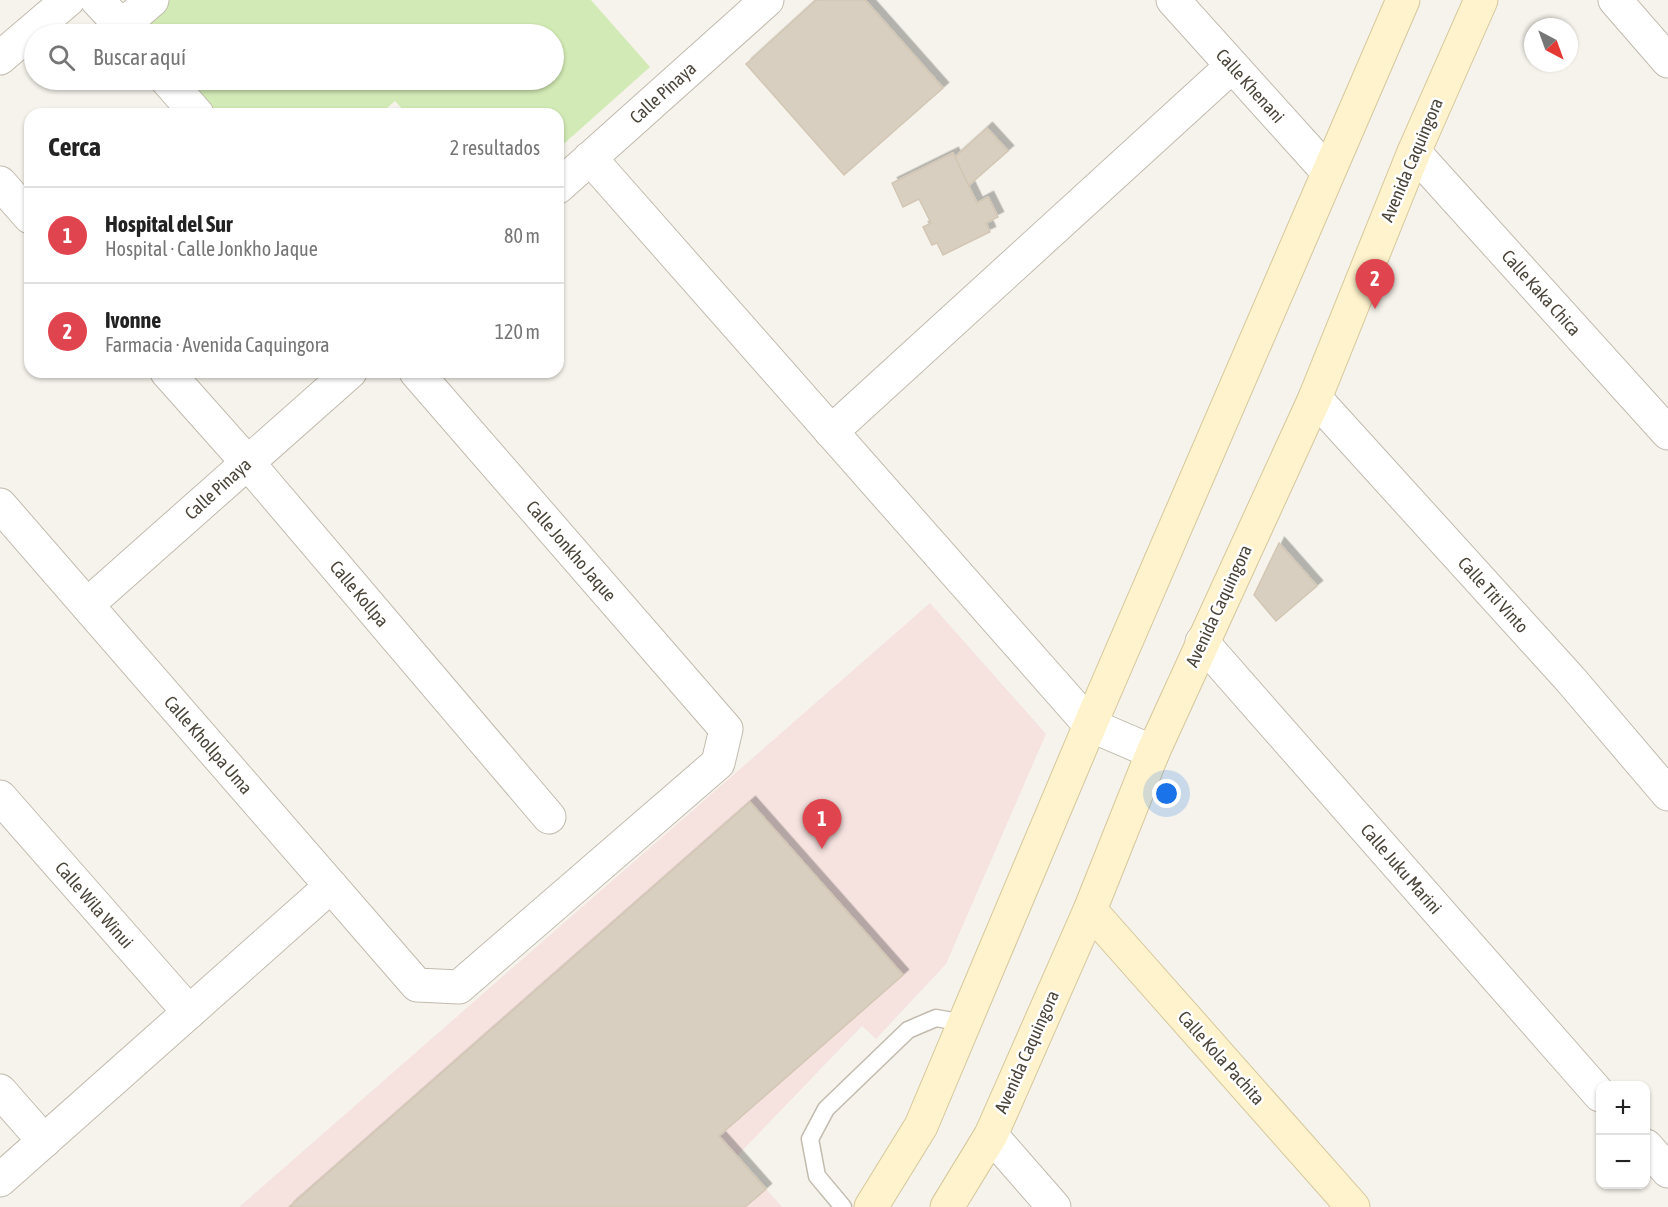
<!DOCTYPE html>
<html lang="es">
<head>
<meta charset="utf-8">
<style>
	body { margin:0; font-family:"Asap Condensed",sans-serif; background:#f2f2f2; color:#222 }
	.controls { position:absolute; right:18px; bottom:18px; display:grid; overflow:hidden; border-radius:12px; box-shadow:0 2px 4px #0004 }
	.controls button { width:54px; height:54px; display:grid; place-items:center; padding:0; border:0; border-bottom:2px solid #e0e0e0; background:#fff; color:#222; font:30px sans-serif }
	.compass { position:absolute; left:1524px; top:18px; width:54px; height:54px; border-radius:50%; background:#fff; box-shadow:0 2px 4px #0004; rotate:139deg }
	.you { position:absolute; left:1167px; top:794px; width:21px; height:21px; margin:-15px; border:4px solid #fff; border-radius:50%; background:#1a73e8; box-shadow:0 0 0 9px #1a73e833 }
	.badge { display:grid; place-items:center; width:39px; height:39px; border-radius:50%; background:#ea580c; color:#fff; font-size:20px; font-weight:700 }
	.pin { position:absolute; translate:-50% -50px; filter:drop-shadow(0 2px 3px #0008) }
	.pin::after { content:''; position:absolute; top:32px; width:21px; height:18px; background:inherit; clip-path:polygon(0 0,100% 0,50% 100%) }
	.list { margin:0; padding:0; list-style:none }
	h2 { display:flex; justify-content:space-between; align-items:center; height:78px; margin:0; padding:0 24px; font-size:26px }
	h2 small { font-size:20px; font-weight:400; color:#767676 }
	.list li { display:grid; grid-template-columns:39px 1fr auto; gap:18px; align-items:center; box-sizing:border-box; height:96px; padding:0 24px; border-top:2px solid #e0e0e0 }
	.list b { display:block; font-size:22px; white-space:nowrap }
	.list p { margin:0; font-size:20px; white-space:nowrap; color:#767676 }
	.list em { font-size:20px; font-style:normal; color:#767676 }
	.icon { flex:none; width:33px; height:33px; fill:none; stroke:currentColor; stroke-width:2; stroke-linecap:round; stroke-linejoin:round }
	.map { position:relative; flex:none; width:1668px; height:1207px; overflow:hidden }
	.search { position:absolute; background:#fff; box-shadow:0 2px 4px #0004; left:24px; top:24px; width:540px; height:66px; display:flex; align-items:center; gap:15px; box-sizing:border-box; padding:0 21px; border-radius:33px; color:#767676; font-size:22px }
	.panel { position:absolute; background:#fff; box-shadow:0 2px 4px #0004; left:24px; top:108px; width:540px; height:270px; border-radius:18px }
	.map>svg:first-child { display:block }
	.medical { fill:#f6e3e0 }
	.green { fill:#d2eab5 }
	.building { fill:#d8cfc1; stroke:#d3c7b4; stroke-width:1.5; filter:url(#shadow) }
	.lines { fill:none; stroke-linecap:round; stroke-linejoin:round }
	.lane-casing { stroke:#c2bbae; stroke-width:19 }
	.street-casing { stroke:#c2bbae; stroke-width:35 }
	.secondary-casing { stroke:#d6c79b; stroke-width:35 }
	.lane { stroke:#fff; stroke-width:16 }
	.street { stroke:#fff; stroke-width:33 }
	.secondary { stroke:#fff3cd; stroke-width:33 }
	.labels { text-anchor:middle; stroke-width:5; stroke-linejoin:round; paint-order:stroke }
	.street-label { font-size:18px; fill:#4b4439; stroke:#fff }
</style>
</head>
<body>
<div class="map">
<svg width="1668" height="1207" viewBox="0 0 1668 1207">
	<defs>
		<filter id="shadow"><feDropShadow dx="5.5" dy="-5.5" stdDeviation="0" flood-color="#0004"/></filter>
	</defs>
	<rect width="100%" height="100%" fill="#f6f3ec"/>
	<!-- medical -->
	<polygon class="medical" points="930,603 1046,734 946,964 876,1039 862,1026 737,1156 782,1207 239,1207"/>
	<!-- green -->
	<polygon class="green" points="168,0 591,0 650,67 558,149 558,114 407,114 395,101 380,114 218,114 188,80 554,80 554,34 148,34 148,18"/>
	<!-- building -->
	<g class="building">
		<polygon points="816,0 865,0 943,88 844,175 746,64"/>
		<polygon points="987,128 1008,151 968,186 955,157"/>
		<polygon points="953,153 977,203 988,197 998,217 986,223 990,232 943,255 937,243 932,245 923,227 931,223 919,199 903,207 892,183"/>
		<polygon points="1279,543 1317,586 1276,621 1254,595"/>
		<polygon points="750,802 903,975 719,1136 766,1189 745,1207 289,1207"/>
	</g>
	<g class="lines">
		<!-- lane casing -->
		<g class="lane-casing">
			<polyline id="lane" points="843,1207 817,1176 810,1139 826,1109 908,1030 936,1018 964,1023"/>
		</g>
		<!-- street casing -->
		<g class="street-casing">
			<g id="street">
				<polyline points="97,0 129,34"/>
				<polyline points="1173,0 1328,172"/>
				<polyline points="1615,0 1668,61"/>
				<polyline points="122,26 152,0"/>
				<polyline points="0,58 68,0"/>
				<polyline points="167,80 197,114"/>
				<polyline points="1414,152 1668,433"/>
				<polyline points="590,158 1090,725 1153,752"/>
				<polyline points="0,183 30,217"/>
				<polyline points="558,187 767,0"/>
				<polyline points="167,372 248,463 549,817"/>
				<polyline points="1315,398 1570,679 1668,794"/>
				<polyline points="831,432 1232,66"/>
				<polyline points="0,505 417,985 459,987 718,763 726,729 416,372"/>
				<polyline points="87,605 350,372"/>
				<polyline points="1202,642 1600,1095"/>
				<polyline points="0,797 189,1012"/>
				<polyline points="0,1091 44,1141"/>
				<polyline points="991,1135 1054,1207"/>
				<polyline points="1646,1146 1668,1171"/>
				<polyline points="0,1180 331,886"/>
			</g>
		</g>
		<!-- secondary casing -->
		<g class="secondary-casing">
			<g id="secondary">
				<polyline points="1090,910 1353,1207"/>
				<polyline points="871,1207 921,1126 1090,725 1403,0"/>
				<polyline points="947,1207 991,1135 1090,910 1153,752 1315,398 1414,152 1481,0"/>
			</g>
		</g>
		<!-- lane -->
		<use href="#lane" class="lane"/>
		<!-- street -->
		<use href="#street" class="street"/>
		<!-- secondary -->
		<use href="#secondary" class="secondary"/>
	</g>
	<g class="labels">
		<!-- street labels -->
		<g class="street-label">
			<text transform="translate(1250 86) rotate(48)" y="6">Calle Khenani</text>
			<text transform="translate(663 93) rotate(-42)" y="6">Calle Pinaya</text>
			<text transform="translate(1412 160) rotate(-67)" y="6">Avenida Caquingora</text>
			<text transform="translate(1541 293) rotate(48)" y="6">Calle Kaka Chica</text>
			<text transform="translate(218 489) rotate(-42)" y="6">Calle Pinaya</text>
			<text transform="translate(571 551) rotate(49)" y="6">Calle Jonkho Jaque</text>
			<text transform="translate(359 594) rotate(50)" y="6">Calle Kollpa</text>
			<text transform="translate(1493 595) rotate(48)" y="6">Calle Titi Vinto</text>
			<text transform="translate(1219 606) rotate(-65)" y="6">Avenida Caquingora</text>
			<text transform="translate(208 745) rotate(49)" y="6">Calle Khollpa Uma</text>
			<text transform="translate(1401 869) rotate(49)" y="6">Calle Juku Marini</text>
			<text transform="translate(94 905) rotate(49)" y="6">Calle Wila Winui</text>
			<text transform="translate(1027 1052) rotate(-66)" y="6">Avenida Caquingora</text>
			<text transform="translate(1221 1058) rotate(48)" y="6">Calle Kola Pachita</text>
		</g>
	</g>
</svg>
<div class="controls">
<button>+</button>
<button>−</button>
</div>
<svg class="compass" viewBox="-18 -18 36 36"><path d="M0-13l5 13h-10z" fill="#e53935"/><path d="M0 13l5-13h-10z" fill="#767676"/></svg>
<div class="you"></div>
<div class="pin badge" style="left:822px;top:849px;background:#e0444e">1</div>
<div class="pin badge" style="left:1375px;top:309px;background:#e0444e">2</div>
<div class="search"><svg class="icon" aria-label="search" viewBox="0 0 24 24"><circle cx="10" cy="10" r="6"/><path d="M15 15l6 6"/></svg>Buscar aquí</div>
<section class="panel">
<h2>Cerca<small>2 resultados</small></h2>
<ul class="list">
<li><span class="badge" style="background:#e0444e">1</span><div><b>Hospital del Sur</b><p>Hospital · Calle Jonkho Jaque</p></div><em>80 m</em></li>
<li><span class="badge" style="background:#e0444e">2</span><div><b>Ivonne</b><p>Farmacia · Avenida Caquingora</p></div><em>120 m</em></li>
</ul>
</section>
</div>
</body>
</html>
